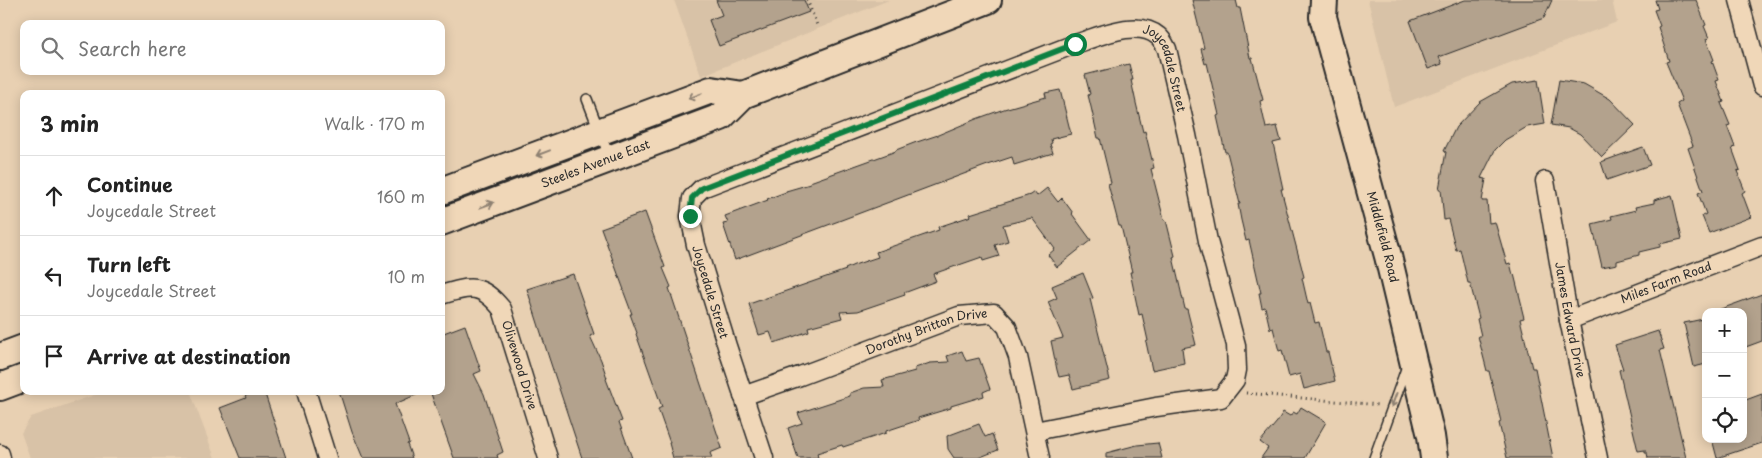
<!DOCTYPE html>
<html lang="en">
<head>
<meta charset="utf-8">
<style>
	body { margin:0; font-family:"Playpen Sans",sans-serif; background:#f2f2f2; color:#222 }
	.controls { position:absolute; right:15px; bottom:15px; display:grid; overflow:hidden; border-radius:10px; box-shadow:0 2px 12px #0003 }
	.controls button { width:45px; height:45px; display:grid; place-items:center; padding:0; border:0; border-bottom:1px solid #e0e0e0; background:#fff; color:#222; font:25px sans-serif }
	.stop { position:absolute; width:15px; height:15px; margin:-11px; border:4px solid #0b8043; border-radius:50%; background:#fff }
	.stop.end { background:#0b8043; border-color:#fff; box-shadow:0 1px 5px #0008 }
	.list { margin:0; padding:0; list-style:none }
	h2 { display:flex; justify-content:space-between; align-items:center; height:65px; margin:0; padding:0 20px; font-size:21px }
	h2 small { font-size:16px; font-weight:400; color:#767676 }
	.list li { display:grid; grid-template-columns:32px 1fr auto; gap:15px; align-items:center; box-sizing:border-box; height:80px; padding:0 20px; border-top:1px solid #e0e0e0 }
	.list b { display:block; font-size:19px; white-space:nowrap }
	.list p { margin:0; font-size:16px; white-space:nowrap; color:#767676 }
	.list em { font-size:16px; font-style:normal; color:#767676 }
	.icon { flex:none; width:28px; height:28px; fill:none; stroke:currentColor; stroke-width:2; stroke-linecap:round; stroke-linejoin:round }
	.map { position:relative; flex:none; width:1762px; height:458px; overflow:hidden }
	.search { position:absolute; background:#fff; box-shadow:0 2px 12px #0003; left:20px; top:20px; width:425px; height:55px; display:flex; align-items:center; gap:12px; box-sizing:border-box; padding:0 18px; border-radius:10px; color:#767676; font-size:19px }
	.panel { position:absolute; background:#fff; box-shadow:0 2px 12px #0003; left:20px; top:90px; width:425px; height:305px; border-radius:10px }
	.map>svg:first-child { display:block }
	.built { fill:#d8c2a7 }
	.building { fill:#b3a28d; stroke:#2b2b2b }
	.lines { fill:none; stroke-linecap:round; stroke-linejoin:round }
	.lane-casing { stroke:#2b2b2b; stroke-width:12 }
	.street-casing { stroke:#2b2b2b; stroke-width:21 }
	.secondary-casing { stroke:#2b2b2b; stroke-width:30 }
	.path { stroke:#2b2b2b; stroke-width:3; stroke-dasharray:1 4; stroke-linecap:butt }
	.lane { stroke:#f0d7b8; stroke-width:9 }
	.street { stroke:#f0d7b8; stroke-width:18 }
	.secondary { stroke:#f0d7b8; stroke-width:26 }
	.oneway { stroke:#8e8172 }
	.route { stroke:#0b8043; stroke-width:6 }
	.labels { text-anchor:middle; stroke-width:4; stroke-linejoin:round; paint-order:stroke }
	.street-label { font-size:12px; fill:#2b2b2b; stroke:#f0d7b8 }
</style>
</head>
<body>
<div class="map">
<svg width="1762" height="458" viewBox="0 0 1762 458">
	<rect width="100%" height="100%" fill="#e8d0b2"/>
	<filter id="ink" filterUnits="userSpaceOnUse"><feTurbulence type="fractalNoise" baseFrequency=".02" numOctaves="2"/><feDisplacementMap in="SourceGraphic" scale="10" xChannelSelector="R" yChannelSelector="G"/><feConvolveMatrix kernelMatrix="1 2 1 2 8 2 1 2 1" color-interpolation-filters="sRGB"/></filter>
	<g filter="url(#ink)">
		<!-- built -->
		<g class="built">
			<polygon points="674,0 889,0 701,76"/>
			<polygon points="1368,0 1612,0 1617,22 1394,107"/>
			<polygon points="106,391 190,391 215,458 30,458 21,433 31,417"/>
		</g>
		<!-- building -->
		<g class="building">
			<polygon points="716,0 804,0 809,12 719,46 709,20 722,15"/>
			<polygon points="1192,0 1236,0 1238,8 1240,8 1250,58 1252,58 1263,100 1260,101 1266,128 1277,126 1281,141 1273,143 1283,189 1281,189 1301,265 1304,277 1302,278 1308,304 1310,303 1315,323 1319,322 1326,352 1328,352 1335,381 1304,389 1300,374 1289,377 1282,350 1279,351 1273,328 1270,329 1265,307 1262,308 1259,293 1261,293 1249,240 1246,241 1241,220 1238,204 1240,204 1227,152 1225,152 1217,116 1219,115 1207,63 1205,64 1201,49 1204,48"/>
			<polygon points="1465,0 1552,0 1544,18 1439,57 1442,64 1428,69 1410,21"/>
			<polygon points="1655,0 1696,0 1706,25 1704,26 1709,38 1706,39 1714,60 1712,61 1719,80 1716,81 1724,102 1721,103 1730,125 1727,126 1735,147 1732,148 1740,170 1737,171 1745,191 1742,193 1751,217 1709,233 1702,216 1706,214 1698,193 1703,191 1688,148 1693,146 1677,104 1682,101 1666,62 1669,61 1658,27 1660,26 1654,10 1658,9"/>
			<polygon points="1129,64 1133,80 1131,80 1136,103 1143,132 1145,131 1154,168 1151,169 1164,220 1166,220 1175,256 1173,257 1185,309 1187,309 1196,345 1182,348 1184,363 1152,370 1146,342 1148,341 1142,314 1139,315 1130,272 1132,272 1121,226 1119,226 1108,184 1111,183 1100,138 1098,138 1091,107 1088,95 1090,94 1085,75"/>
			<polygon points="1538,80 1545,124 1527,127 1505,140 1495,150 1481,178 1486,179 1482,201 1487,201 1489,223 1495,222 1507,264 1510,263 1513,275 1514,274 1522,306 1521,306 1524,318 1520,319 1532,368 1535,368 1553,458 1507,458 1499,423 1501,422 1489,371 1487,371 1478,336 1481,336 1477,319 1479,318 1470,283 1468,283 1460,249 1456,250 1448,219 1444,220 1441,189 1439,189 1446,152 1444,151 1456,127 1480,102 1512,84"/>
			<polygon points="1559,80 1584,84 1610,99 1635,125 1602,157 1580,134 1569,128 1551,125"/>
			<polygon points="1060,90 1071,134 1051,139 1052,143 1050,144 1053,153 1014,165 1012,157 985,166 735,260 723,224 728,223 725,216 768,200 767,199 786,192 786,191 810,184 810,182 896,151 896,150 914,143 938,135 976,119 1004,109 1046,97 1045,93"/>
			<polygon points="1643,147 1650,165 1607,180 1601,162"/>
			<polygon points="1047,188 1058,202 1062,198 1073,213 1072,214 1091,240 1057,267 1048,255 1055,249 1032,218 1003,225 1008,241 995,245 999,256 983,261 982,257 933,274 936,281 904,293 905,295 858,311 840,312 842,318 808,327 809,331 790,338 774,343 770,332 759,335 749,304 846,270 845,269 854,265 878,257 876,252 939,230 938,227 971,216 970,214 1030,195 1034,192 1037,196"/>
			<polygon points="1672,195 1682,239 1660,244 1660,247 1639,252 1639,255 1617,261 1617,264 1602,267 1592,224 1612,219 1611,216 1636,210 1635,207 1654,203 1654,200"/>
			<polygon points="645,212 665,267 663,268 671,287 669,288 722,448 710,453 712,458 673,458 669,443 670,443 658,409 662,407 636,334 637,333 630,314 632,314 623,290 624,290 601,228"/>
			<polygon points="1083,273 1093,298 1090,299 1110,380 1073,389 1069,375 1059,377 1057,370 1051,341 1063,338 1048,302 1057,298 1052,286"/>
			<polygon points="573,274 594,334 590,336 601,360 607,378 606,379 622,421 619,422 632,458 582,458 549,358 527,289"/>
			<polygon points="1762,294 1762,341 1743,348 1743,312 1718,312 1718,310"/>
			<polygon points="1703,319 1706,334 1706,364 1694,367 1684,323"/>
			<polygon points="465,325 481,371 474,374 484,394 503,452 497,455 498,458 454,458 430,391 441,391 441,334"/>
			<polygon points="1658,331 1664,349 1660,350 1686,458 1648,458 1647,453 1645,453 1645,450 1638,451 1619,370 1623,369 1615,345"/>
			<polygon points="962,351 966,361 979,358 990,389 983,392 984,396 951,406 951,408 918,418 919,420 886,431 886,433 843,447 842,445 817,453 818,458 798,458 788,428 802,423 798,413 850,396 850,393 864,388 884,387 882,380 915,371 915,368 930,363 949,362 947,356"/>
			<polygon points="256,391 264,391 286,458 240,458 220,408 246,398 245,396"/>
			<polygon points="339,391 425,391 395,404 409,443 407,444 412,458 363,458 352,432"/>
			<polygon points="1762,394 1762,443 1717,458 1712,439 1743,439 1743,401"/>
			<polygon points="1301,407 1326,422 1305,458 1261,458 1268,448 1260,442 1277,422 1283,412 1290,416 1293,412 1297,414"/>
			<polygon points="979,424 985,437 992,434 998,450 978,458 954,458 948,449 947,436"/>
			<polygon points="1158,443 1162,458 1106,458 1106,453 1137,445"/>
		</g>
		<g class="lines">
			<!-- lane casing -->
			<g class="lane-casing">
				<g id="lane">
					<polyline points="587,99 609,156"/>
					<polyline points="1374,458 1407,366"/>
				</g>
			</g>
			<!-- street casing -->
			<g class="street-casing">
				<g id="street">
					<polyline points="1739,0 1762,86"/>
					<path id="s1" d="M1545,181L1569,320L1598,458"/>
					<path id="s2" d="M441,295C471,286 481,283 502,309L548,458"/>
					<path id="s3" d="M1569,320L1762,246"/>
					<polyline points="306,391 327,458"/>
					<path id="s4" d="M743,396L800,376L959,316L994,313L1007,327L1018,357L1040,458"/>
					<polyline points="0,454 1,458"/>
					<path id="s5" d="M764,458L727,346L696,245L690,216L692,198L702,188L1075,44C1098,37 1137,18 1158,36C1162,39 1165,45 1167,49L1187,135L1208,241L1236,345L1237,370L1235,380L1221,398L1156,407L1035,431"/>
				</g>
			</g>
			<!-- secondary casing -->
			<g class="secondary-casing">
				<g id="secondary">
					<path id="s6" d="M1324,0L1323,17L1388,256L1431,436L1434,458"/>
					<polyline points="441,191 711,90 743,95"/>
					<path id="s7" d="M441,222L721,117L743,95L988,0"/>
					<polyline points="0,357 24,348"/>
					<polyline points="0,387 24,378"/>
				</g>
			</g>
			<!-- path -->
			<g class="path">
				<polyline points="807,0 817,25"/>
				<polyline points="1246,393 1379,405"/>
			</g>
			<!-- lane -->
			<use href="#lane" class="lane"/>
			<!-- street -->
			<use href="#street" class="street"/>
			<!-- secondary -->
			<use href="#secondary" class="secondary"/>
		</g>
		<!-- one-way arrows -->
		<defs><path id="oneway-shaft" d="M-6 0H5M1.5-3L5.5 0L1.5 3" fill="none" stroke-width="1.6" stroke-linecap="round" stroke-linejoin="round" transform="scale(1.25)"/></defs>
		<g class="oneway">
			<use href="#oneway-shaft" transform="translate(695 96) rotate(159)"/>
			<use href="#oneway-shaft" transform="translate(543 153) rotate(159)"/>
			<use href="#oneway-shaft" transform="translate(487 205) rotate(-21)"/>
			<use href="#oneway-shaft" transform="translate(1394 400) rotate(110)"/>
		</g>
	</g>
	<g class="lines" filter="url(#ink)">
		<!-- route -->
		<polyline class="route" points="690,216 692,198 702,188 1075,44"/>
	</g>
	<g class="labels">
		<!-- street labels -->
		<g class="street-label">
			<text dy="4" stroke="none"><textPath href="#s5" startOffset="804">Joycedale Street</textPath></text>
			<text dy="4" stroke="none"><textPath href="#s7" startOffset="165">Steeles Avenue East</textPath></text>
			<text dy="4" stroke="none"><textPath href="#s6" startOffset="245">Middlefield Road</textPath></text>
			<text dy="4" stroke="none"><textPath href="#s3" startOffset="104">Miles Farm Road</textPath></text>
			<text transform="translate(710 292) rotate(73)" y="4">Joycedale Street</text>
			<text dy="4" stroke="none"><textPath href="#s1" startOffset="141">James Edward Drive</textPath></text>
			<text dy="4" stroke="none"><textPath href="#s4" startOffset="195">Dorothy Britton Drive</textPath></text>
			<text dy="4" stroke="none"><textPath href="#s2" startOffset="128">Olivewood Drive</textPath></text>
		</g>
	</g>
</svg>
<div class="controls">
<button>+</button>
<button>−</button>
<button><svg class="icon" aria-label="locate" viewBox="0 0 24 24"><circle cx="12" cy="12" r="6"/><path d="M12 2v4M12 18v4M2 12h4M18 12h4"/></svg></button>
</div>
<div class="stop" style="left:1075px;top:44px"></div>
<div class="stop end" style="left:690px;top:216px"></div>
<div class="search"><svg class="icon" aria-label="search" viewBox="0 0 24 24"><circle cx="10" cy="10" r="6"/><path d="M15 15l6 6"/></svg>Search here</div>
<section class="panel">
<h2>3 min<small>Walk · 170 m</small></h2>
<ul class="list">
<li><svg class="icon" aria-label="ahead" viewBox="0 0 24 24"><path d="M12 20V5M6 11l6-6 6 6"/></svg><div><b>Continue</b><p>Joycedale Street</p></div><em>160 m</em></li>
<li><svg class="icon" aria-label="left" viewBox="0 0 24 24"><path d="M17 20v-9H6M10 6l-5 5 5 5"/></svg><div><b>Turn left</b><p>Joycedale Street</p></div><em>10 m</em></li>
<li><svg class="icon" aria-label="arrive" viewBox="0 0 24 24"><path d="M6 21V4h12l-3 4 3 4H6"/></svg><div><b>Arrive at destination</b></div></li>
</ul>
</section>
</div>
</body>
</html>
